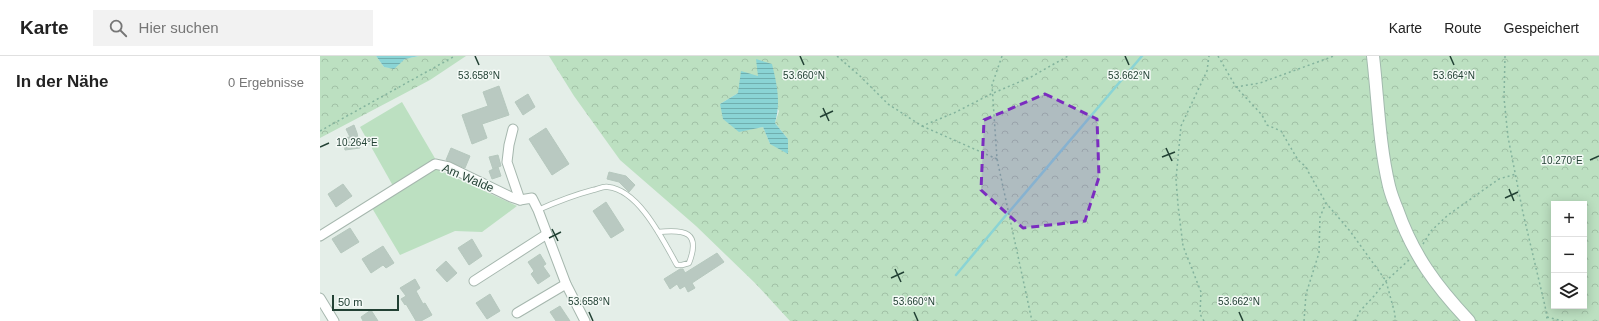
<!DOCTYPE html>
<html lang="de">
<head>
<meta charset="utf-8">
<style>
	body { margin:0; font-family:Arial,sans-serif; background:#f2f2f2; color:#222 }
	.controls { position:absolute; right:12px; bottom:12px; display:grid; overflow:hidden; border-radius:0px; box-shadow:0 2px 10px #0003 }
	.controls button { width:36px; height:36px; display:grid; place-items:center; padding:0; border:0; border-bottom:1px solid #e0e0e0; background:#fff; color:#222; font:20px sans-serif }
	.scale { position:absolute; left:12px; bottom:10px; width:67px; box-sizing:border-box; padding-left:4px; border:2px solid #224134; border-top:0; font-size:11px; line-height:14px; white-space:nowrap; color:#224134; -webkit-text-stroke:3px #f5faf7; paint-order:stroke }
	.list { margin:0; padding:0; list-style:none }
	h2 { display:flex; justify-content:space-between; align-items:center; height:52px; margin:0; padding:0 16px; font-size:17px }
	h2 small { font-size:13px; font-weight:400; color:#767676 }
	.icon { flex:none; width:22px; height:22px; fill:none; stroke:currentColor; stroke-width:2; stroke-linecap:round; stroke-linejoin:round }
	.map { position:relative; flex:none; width:1279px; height:265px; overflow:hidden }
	header { display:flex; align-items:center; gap:24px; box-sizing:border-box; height:56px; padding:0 20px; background:#fff; border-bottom:1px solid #e0e0e0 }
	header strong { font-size:19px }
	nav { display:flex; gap:22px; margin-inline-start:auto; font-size:14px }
	.search { width:280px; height:36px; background:#f2f2f2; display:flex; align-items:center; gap:10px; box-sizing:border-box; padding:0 14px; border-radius:0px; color:#767676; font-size:15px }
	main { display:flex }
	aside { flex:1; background:#fff }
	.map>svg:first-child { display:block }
	.grass { fill:#bce0c1 }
	.forest { fill:url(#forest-crowns); fill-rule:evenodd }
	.water { fill:url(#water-rules) }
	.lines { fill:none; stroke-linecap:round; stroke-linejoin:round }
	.stream { stroke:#8ad4d5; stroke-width:2.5 }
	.building { fill:#b9c9c1; stroke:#b6c8be }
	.service-casing { stroke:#a6b7ae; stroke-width:6 }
	.minor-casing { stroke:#a6b7ae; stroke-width:11 }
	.secondary-casing { stroke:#a2baae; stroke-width:14 }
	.path { stroke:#83b39d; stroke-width:1.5; stroke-dasharray:2 3; stroke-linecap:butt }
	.service { stroke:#fff; stroke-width:4.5 }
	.minor { stroke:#fff; stroke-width:9 }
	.secondary { stroke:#fff; stroke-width:12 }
	.marked { fill:#7b2cbf; fill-opacity:0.2; stroke:#7b2cbf; stroke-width:3; stroke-dasharray:8 5; stroke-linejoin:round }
	.ticks { fill:none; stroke:#224134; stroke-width:1.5 }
	.labels { text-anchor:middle; stroke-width:3; stroke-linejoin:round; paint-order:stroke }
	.street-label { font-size:12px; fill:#224134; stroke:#f5faf7 }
	.ticks-label { font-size:10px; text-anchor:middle; fill:#224134; stroke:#f5faf7; stroke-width:3; stroke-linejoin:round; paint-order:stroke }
</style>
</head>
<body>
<header>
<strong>Karte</strong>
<div class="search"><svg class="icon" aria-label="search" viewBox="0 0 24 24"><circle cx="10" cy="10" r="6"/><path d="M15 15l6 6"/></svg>Hier suchen</div>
<nav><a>Karte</a><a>Route</a><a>Gespeichert</a></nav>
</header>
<main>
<aside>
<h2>In der Nähe<small>0 Ergebnisse</small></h2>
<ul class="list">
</ul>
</aside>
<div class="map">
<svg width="1279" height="265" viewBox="0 0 1279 265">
	<defs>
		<pattern id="forest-crowns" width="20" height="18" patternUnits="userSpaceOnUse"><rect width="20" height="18" fill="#bce0c1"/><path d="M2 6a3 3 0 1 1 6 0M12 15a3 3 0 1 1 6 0" fill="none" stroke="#a1c1a6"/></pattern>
		<pattern id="water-rules" width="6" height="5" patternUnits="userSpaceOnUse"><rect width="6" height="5" fill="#8ad4d5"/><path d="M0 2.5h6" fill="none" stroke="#70aeae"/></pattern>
	</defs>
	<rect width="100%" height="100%" fill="#e4eee8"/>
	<!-- grass -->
	<polygon class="grass" points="82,46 123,116 197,150 162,176 135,175 80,199 52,152 77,137 40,71"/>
	<!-- forest -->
	<g class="forest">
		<polygon points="0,0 56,0 64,11 74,12 85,3 99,0 146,0 110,24 0,82"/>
		<path d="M229,0H1279V265H470L436,228L376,170L300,104L254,40ZM438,21L459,55L455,67L468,83L450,88L443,71L419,75L400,48L418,37ZM1234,148H1264V250H1234Z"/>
	</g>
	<!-- water -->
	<g class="water">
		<polygon points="56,0 99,0 85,3 74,13 64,11"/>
		<path d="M436,3L452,8C457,29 461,46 455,67L468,83V98L450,88L443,71L419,76L403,63L400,48L418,37L421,15L438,20Z"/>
	</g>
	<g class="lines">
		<!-- stream -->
		<g class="stream">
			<polyline points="689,156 822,0"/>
			<polyline points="636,219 687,158"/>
		</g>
	</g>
	<!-- building -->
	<g class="building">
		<polygon points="179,30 189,59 162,68 167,82 152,88 142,59 168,50 163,36"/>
		<polygon points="208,38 215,51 203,59 195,46"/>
		<polygon points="34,69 37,77 40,92 25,94 23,82 30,81 26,73"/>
		<polygon points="226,72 249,108 232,119 209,83"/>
		<polygon points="131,92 150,100 145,112 126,104"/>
		<polygon points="178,99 181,110 173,113 169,101"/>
		<polygon points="178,111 181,120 172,123 169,115"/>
		<polygon points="289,116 306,120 315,129 309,136 299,126 287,123"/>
		<polygon points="23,128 32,140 16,151 8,138"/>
		<polygon points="286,146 304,174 291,182 273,155"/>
		<polygon points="30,172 39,186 21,197 12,183"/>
		<polygon points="152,183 162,200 149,209 138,192"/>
		<polygon points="63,190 74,207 66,212 63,209 51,217 42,203"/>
		<polygon points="397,197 404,206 372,227 375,232 368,236 365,230 360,233 357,228 350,233 344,223 360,213 363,213 365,217"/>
		<polygon points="220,198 226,208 223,210 230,220 218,228 211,218 214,215 208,206"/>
		<polygon points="126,205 137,217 127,226 116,214"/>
		<polygon points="95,223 100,232 96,235 103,248 105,247 112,259 101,265 96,265 86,248 85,249 81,243 86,240 80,232"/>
		<polygon points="170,238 180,255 167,263 156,247"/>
		<polygon points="240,250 250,265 236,265 230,256"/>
		<polygon points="51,254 58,265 43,265 41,261"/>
	</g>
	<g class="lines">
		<!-- service casing -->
		<g class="service-casing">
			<path id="service" d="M218,154C236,146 254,139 273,134C278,133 283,130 288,131C319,134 343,184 357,209H362L369,207C381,176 365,173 338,176"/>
		</g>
		<!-- minor casing -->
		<g class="minor-casing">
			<g id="minor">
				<polyline points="193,73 189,89 187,106 200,144"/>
				<polyline points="0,180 115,108 129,111 191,141 200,144 212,142 218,154 246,228 265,265"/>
				<polyline points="154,225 227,178"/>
				<polyline points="0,242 14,265"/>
				<polyline points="197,257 246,228"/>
			</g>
		</g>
		<!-- secondary casing -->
		<g class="secondary-casing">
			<path id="secondary" d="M1053,0C1058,43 1059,88 1069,130C1071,138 1074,146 1077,153C1093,199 1116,230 1149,265"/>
		</g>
		<!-- path -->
		<g class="path">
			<polyline points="517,0 540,20 568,48 602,70 634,57 671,38 711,21 748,0"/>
			<polyline points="682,0 672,29 677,103 712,265"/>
			<polyline points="898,0 916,31 942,59 947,69 961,75 978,104 985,110 1006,147 1030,175 1066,225 1075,258 1075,265"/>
			<polyline points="1185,0 1184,42 1188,81 1203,157 1225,250 1227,261 1226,265"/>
			<polyline points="916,31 940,27 1014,0"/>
			<polyline points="602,70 677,103"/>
			<polyline points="0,75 135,0"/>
			<polyline points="1103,188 1111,175 1128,159 1179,123 1196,118"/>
			<polyline points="1227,261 1243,265"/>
			<polyline points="884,265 880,258 881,236 863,190 858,149 856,123 861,70 887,15 889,0"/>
			<polyline points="984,265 986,238 999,197 1000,161 1006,147"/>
			<polyline points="1035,265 1040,255 1054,240 1066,225 1089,204"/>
		</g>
		<!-- service -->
		<use href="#service" class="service"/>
		<!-- minor -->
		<use href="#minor" class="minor"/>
		<!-- secondary -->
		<use href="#secondary" class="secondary"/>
	</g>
	<!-- marked area -->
	<path class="marked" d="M725,38L777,63L779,121L765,165L703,172L661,134L664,64Z"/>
	<!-- ticks -->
	<path class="ticks" d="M155,0L159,9M480,0L484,9M805,0L809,9M1130,0L1134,9M503,52L509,65M500,61L513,55M0,91L9,87M846,92L852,105M842,101L855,96M1270,104L1279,100M1189,133L1194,145M1185,142L1198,136M232,173L238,185M229,182L241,176M575,213L581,226M571,222L584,216M269,256L273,265M594,256L598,265M919,256L923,265"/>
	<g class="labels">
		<!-- street labels -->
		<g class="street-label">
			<text transform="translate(148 122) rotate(23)" y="4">Am Walde</text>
		</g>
	</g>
	<g class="ticks-label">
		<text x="159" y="23">53.658°N</text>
		<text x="484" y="23">53.660°N</text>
		<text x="1134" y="23">53.664°N</text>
		<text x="809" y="23">53.662°N</text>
		<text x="37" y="90">10.264°E</text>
		<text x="1242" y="108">10.270°E</text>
		<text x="269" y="249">53.658°N</text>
		<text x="594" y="249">53.660°N</text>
		<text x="919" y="249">53.662°N</text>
	</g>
</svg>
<div class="controls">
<button>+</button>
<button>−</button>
<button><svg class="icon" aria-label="layers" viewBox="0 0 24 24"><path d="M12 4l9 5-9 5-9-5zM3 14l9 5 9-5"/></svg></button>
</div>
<div class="scale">50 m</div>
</div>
</main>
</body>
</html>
